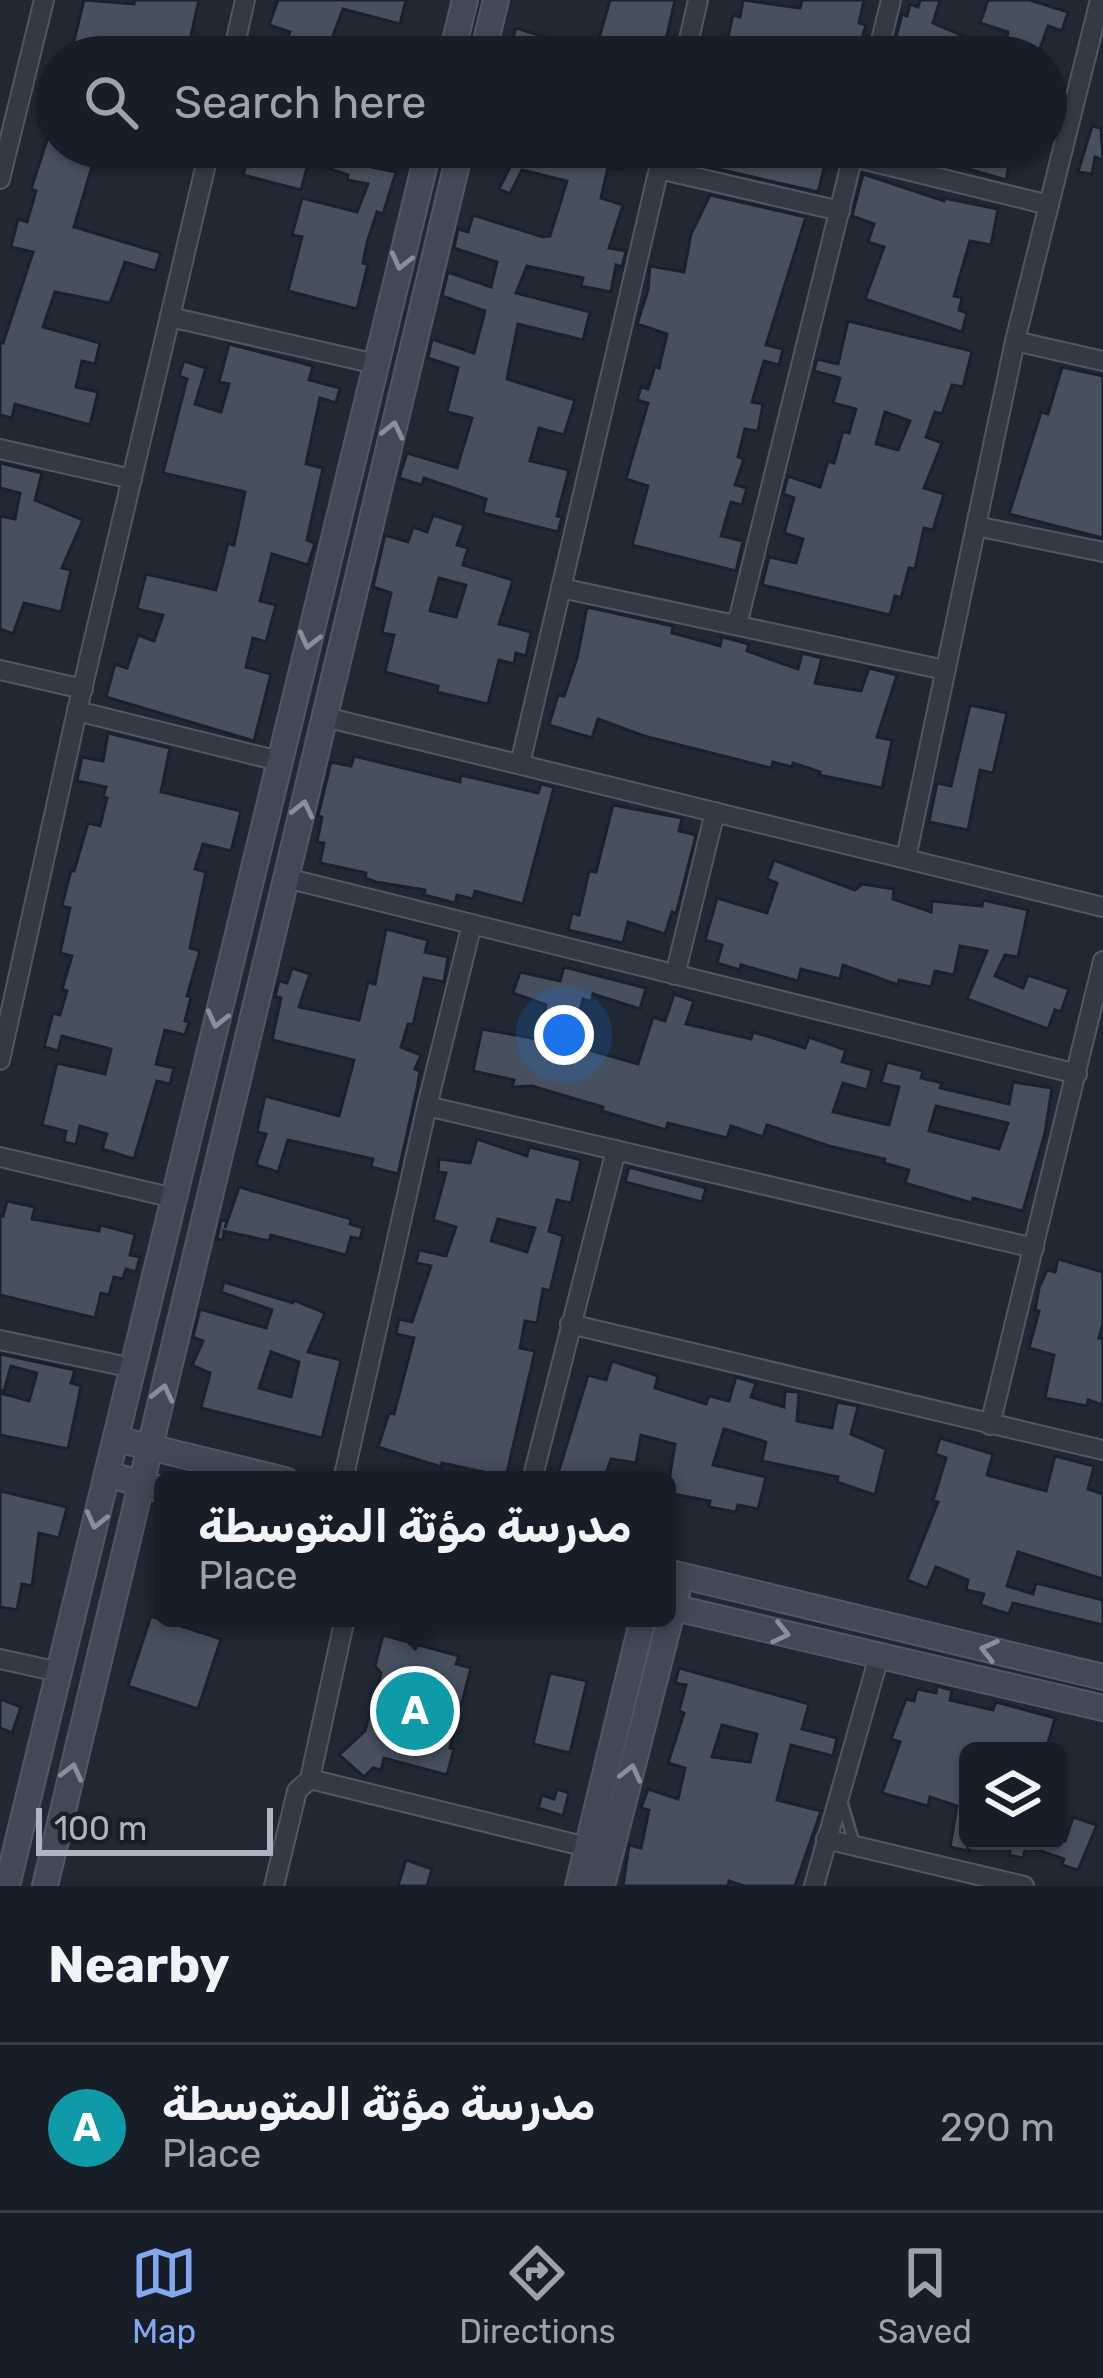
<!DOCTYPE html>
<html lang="en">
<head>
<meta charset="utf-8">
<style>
	body { margin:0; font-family:Rubik,"Noto Sans Arabic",sans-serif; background:#252b33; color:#f1f3f6 }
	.controls { position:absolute; right:36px; bottom:36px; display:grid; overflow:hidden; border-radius:18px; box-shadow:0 3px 9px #0004 }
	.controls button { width:108px; height:108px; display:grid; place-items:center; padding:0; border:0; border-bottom:3px solid #363c44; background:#181e27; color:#f1f3f6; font:60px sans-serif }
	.scale { position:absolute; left:36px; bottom:30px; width:237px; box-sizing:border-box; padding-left:12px; border:6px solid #adb4c2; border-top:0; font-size:33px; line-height:42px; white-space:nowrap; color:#adb4c2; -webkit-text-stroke:9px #191f29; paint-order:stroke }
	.you { position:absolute; left:564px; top:1035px; width:42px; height:42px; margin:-30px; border:9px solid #fff; border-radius:50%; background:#1a73e8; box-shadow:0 0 0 18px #1a73e833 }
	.badge { display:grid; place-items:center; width:78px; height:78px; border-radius:50%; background:#84a8f0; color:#fff; font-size:39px; font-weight:700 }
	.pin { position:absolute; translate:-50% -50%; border:6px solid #fff; box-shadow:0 3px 12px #0006 }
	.popup { position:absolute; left:154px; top:1471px; width:522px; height:156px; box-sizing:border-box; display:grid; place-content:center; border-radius:18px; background:#181e27; filter:drop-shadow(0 3px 9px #0005); font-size:39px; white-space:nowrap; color:#9fa2a7 }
	.popup b { font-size:45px; color:#f1f3f6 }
	.popup::after { content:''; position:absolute; left:50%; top:100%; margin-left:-24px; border:24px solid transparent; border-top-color:#181e27 }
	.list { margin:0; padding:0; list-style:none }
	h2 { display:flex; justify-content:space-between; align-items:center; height:156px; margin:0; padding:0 48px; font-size:51px }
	h2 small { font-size:39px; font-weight:400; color:#9fa2a7 }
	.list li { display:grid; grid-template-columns:78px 1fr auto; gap:36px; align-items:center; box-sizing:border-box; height:168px; padding:0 48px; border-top:3px solid #363c44 }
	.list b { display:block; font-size:45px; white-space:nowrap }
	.list p { margin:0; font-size:39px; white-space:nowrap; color:#9fa2a7 }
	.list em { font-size:39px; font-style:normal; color:#9fa2a7 }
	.icon { flex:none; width:66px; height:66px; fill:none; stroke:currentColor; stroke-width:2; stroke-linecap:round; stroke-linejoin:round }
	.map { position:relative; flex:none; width:1103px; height:1886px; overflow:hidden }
	.search { position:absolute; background:#181e27; box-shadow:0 3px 9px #0004; left:36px; right:36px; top:36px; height:132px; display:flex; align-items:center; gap:30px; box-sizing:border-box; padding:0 42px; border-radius:66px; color:#9fa2a7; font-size:45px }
	.sheet { height:324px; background:#181e27 }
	nav { display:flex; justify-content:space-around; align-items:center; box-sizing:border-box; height:168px; border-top:3px solid #363c44; background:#181e27; font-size:33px; color:#9fa2a7 }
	nav a { display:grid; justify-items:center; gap:6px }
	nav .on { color:#84a8f0 }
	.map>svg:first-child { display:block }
	.building { fill:#47505f; stroke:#1b212b; stroke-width:3; fill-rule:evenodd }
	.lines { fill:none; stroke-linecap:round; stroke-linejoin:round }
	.lane-casing { stroke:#515763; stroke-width:14 }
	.street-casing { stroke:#515763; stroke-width:22 }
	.secondary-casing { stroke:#515763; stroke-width:28 }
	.lane { stroke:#333a45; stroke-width:9 }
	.street { stroke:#333a45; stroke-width:18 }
	.secondary { stroke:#414957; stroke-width:24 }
	.oneway { stroke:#878f9d }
</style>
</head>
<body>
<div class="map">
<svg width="1103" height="1886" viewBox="0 0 1103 1886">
	<rect width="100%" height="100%" fill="#202834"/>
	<!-- building -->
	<g class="building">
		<polygon points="84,0 134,4 135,0 199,0 186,57 70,57"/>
		<polygon points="278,0 406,0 400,24 343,9 325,57 280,57 290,32 269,25"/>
		<polygon points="610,0 675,0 662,57 507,57 516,28 595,52"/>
		<polygon points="743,0 800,8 802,0 864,0 859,23 866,25 856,57 738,57 745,41 728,37 733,15 740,17"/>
		<polygon points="920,0 940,0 933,23 975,41 968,57 891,57 902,14 907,16 910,4 918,7"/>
		<polygon points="988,0 1030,0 1068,12 1062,31 1048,26 1037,57 1003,57 1008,32 980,23"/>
		<polygon points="55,76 57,147 97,150 74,227 161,253 155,271 125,262 110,303 55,292 43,327 100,343 95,364 82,361 76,387 98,392 90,425 15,404 12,418 0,415 0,342 3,343 33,252 11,247 18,219 27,222 36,191 31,189 51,128 38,124"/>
		<polygon points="1092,126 1101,128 1103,160 1095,157 1092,174 1078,172"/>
		<polygon points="251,147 291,147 311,153 301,190 243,175"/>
		<polygon points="325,147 361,147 358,164 396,172 383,214 377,212 367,243 363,263 368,264 357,309 288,291 302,237 292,235 302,198 357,212 368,184 347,180 348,175 322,166"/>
		<polygon points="512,147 627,147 622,170 608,167 601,198 623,205 609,248 626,251 622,267 616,265 611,292 581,286 583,278 527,266 516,293 590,312 583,340 518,324 507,379 575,400 564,435 539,428 530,461 569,470 557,516 562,517 558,532 483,513 486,499 424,478 422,485 399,478 407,453 457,468 472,418 447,412 458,368 428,358 432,339 474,353 485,311 442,296 448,272 491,287 497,262 454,248 458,229 468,232 473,215 543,237 550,236 567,181 522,170 510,194 499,189 510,167 507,166"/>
		<polygon points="705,147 726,150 727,147 808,147 805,154 826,160 818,192 700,165"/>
		<polygon points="937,147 1013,147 1006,180 934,159"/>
		<polygon points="863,174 944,201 944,198 998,209 991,245 970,241 954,296 962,298 959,310 967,313 962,332 865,299 884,247 868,242 874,224 852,216"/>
		<polygon points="710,195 806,217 766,345 783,349 779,365 764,361 752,402 763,404 758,431 745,429 738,457 744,459 735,485 747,488 742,505 731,502 721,536 743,541 736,571 632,545 648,486 626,479 648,403 637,400 641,387 648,389 655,366 659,368 667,334 637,324 648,290 650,266 684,272 691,234"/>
		<path d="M848,321L972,351L963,387L952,385L942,414L935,412L926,437L942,443L924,488L944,494L933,530L924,528L915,569L909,568L901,598L895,596L890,615L762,585L769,557L796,563L803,539L784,533L794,498L783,494L788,476L820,487L828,461L834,463L843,431L849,433L856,409L833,403L840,378L814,371L817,359L838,364ZM885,412L910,421L898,450L876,444Z"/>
		<polygon points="229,344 313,366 309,380 340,388 336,403 320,398 306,464 323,468 307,540 315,543 308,565 272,554 260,601 276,605 266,642 253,638 246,667 271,674 254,741 106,697 115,664 127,668 138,635 154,641 163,615 137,609 146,574 216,590 228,543 234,545 245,492 163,473 187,379 179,376 184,361 206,368 195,404 221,412 229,384 219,382"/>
		<polygon points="1062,367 1103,376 1103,538 1009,514 1041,412 1048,414"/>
		<polygon points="0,463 42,473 35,500 83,520 62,568 71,570 61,612 24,603 13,634 0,629 0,516 15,519 20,493 0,488"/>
		<path d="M433,515L464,525L457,545L468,548L463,565L513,580L499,624L531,632L526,656L516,653L514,664L499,660L488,704L437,692L438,686L385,672L394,635L382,633L391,593L373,587L385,535L408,542L413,527L427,532ZM439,578L466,585L456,617L430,611Z"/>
		<polygon points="587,607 673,626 672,633 720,646 722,637 749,644 747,651 798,669 802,653 822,658 815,683 861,691 869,668 897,675 877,737 892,740 882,788 819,775 820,772 793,763 792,767 773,762 771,768 644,736 598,719 592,738 549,725 558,695 564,696 577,658"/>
		<polygon points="970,705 1007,713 993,773 980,770 968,830 929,822 937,783 951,786"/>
		<polygon points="108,733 170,748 161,792 241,811 231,851 203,844 195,869 206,872 190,948 200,951 187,996 191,997 185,1021 189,1022 185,1035 165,1030 156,1064 174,1068 170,1084 157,1081 134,1159 102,1149 107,1134 80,1126 76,1145 64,1142 66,1131 42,1125 57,1063 105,1074 111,1049 62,1036 58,1051 44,1047 53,1013 60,1015 67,991 62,989 72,956 60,953 70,908 62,906 71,870 74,871 88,823 100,826 107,798 103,797 106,787 77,781 82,757 103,761"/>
		<polygon points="354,756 460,782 461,775 538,793 541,784 554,787 523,904 475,891 473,899 457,895 455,903 424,895 425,890 376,882 365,878 366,873 320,863 324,843 317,842 322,817 318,816 331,762 351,766"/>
		<polygon points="613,805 682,818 679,831 696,835 676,914 672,912 665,934 628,922 623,943 568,930 572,913 579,915 589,871 596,872"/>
		<polygon points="774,860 855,890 862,884 894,889 893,899 931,912 932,901 982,906 983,900 1028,910 1018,957 1005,955 995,976 1023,988 1028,975 1069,989 1061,1012 1055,1010 1048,1029 967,999 987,951 960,946 954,975 935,971 931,987 899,980 898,985 843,965 840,979 801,969 798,981 741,965 740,970 717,963 722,945 705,940 717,898 767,913 777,883 767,879"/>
		<polygon points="386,929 428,940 425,952 448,957 444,982 424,978 413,1025 408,1024 401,1047 421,1055 415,1069 420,1071 417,1089 398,1174 371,1167 373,1159 288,1140 278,1172 256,1165 266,1134 257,1132 265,1096 339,1116 354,1060 272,1040 281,998 275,996 279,981 287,983 292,968 310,974 299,1007 359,1020 368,982 375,984"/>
		<path d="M564,967L646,988L640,1009L593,994L591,1002L583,999L571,1045L638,1064L653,1017L665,1021L674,994L694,1001L686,1024L751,1039L753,1032L805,1048L809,1037L846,1050L842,1062L872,1070L867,1090L843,1083L833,1112L889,1125L899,1087L881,1083L887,1062L923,1071L921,1078L942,1083L940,1088L1009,1104L1013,1082L1052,1088L1045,1133L1023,1211L973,1198L972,1203L905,1183L909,1170L884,1163L885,1159L829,1146L767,1125L763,1137L731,1126L727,1138L668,1123L666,1130L602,1111L603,1107L532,1086L512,1087L514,1080L473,1071L482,1029L537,1039L546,1005L513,993L520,972L560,981ZM936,1106L1008,1123L999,1149L929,1131Z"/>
		<path d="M477,1139L527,1156L529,1147L581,1160L571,1203L557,1200L549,1231L563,1236L550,1291L543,1289L537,1323L525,1321L520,1348L535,1351L506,1477L442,1463L441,1467L378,1447L389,1413L394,1414L414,1338L396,1334L399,1319L412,1322L431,1266L416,1263L419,1250L446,1256L456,1227L433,1220L446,1173L438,1172L439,1159L470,1163ZM498,1219L535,1228L527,1252L491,1241Z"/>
		<polygon points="629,1167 706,1188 702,1202 625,1182"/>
		<polygon points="239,1187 351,1219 350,1224 363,1228 360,1239 351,1237 346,1255 271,1235 269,1241 224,1231 223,1240 217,1239 221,1220 227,1221 225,1228"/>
		<polygon points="7,1201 35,1207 32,1219 99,1231 100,1225 135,1234 130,1255 140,1257 136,1272 126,1269 123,1279 114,1277 109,1295 101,1293 95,1318 0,1295 0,1215 3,1216"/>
		<polygon points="1058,1259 1103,1272 1103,1324 1099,1338 1103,1339 1103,1405 1088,1400 1087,1406 1045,1398 1054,1355 1029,1348 1039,1311 1035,1310 1039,1288 1047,1270 1055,1272"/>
		<path d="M224,1282L293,1303L294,1300L325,1313L308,1352L341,1360L322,1438L201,1408L210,1373L192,1365L203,1341L193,1337L200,1309L266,1328L272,1310L221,1292ZM271,1352L299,1362L291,1397L259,1388Z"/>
		<polygon points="0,1354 75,1370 71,1383 81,1386 68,1449 0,1435 0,1393 29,1401 37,1373 11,1366 4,1391 0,1390"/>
		<polygon points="612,1361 658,1376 655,1388 706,1404 709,1396 729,1401 736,1377 756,1383 751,1397 784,1407 785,1391 799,1392 797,1421 832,1428 837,1402 858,1406 851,1434 886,1449 875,1495 837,1482 838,1477 762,1461 766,1442 724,1429 713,1465 766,1477 758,1509 738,1505 736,1512 709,1507 710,1501 667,1493 675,1444 641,1435 636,1463 611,1459 604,1480 556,1480 588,1375 606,1380"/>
		<polygon points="940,1438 993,1454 987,1475 1046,1491 1055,1456 1094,1466 1088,1489 1103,1494 1103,1579 1018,1552 1007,1586 1033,1594 1036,1583 1103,1600 1103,1625 1013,1603 1009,1614 980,1605 984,1594 966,1590 968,1580 936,1567 927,1588 907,1580 938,1502 933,1501 946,1458 935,1454"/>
		<polygon points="0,1491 67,1507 59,1538 39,1533 32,1586 22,1584 17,1610 0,1607"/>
		<polygon points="151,1616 221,1639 198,1709 128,1686"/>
		<polygon points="383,1635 459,1656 456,1664 471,1668 450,1748 454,1749 447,1775 384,1758 381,1770 373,1768 364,1777 339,1755 365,1731 381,1673 375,1666"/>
		<path d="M679,1668L809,1704L802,1729L837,1738L833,1756L791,1745L777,1800L821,1811L795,1886H744L729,1881L728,1886H623L629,1845L641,1848L649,1810L641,1808L648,1789L678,1799L685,1768L668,1763L684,1713L679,1711L686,1685L675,1683ZM722,1725L757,1734L750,1762L712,1757Z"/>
		<polygon points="550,1673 587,1681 570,1753 533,1744"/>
		<polygon points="937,1686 952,1690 950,1700 993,1710 996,1702 1055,1718 1046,1751 968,1751 968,1851 950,1847 957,1806 930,1797 928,1806 882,1793 900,1742 891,1739 906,1699 914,1701 917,1689 936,1693"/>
		<polygon points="0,1699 21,1707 12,1733 0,1728"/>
		<polygon points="557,1789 569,1793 563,1816 538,1808 542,1795 554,1799"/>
		<polygon points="1073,1817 1097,1825 1078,1870 1062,1865 1064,1859 1026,1846 1023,1858 1009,1855 1012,1841 1065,1841"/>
		<polygon points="406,1860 432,1869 427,1886 398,1886"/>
	</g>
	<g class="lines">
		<!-- lane casing -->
		<g class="lane-casing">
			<polyline id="lane" points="841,1799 855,1846"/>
		</g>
		<!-- street casing -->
		<g class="street-casing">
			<g id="street">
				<polyline points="232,57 245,0"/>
				<polyline points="685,57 698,0"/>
				<polyline points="877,57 891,0"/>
				<polyline points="853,157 1049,205"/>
				<polyline points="659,169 840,211"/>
				<polyline points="0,179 44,0"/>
				<polyline points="170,317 376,364"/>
				<polyline points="1015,341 1103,361"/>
				<polyline points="0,449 132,479"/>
				<polyline points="976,526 1103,552"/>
				<polyline points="561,588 945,670"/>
				<polyline points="737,625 855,147"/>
				<polyline points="0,670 83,689"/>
				<polyline points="77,711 279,761"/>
				<polyline points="325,717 1103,907"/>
				<polyline points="520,764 664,147"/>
				<polyline points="906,858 1015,341 1100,0"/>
				<polyline points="286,878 1077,1074"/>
				<polyline points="675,975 715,812"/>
				<polyline points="0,1060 77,711 210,147"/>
				<polyline points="427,1106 1034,1248"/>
				<polyline points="0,1157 174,1198"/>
				<polyline points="570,1324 1103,1450"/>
				<polyline points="0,1340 133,1368"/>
				<polyline points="990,1425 1103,961"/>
				<polyline points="343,1480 427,1106 472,924"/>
				<polyline points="532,1480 616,1150"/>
				<polyline points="345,1618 310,1779 587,1847"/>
				<polyline points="0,1659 59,1672"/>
				<polyline points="826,1839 1024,1886"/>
				<polyline points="274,1886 297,1791 310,1779"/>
				<polyline points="814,1886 879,1656"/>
			</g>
		</g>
		<!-- secondary casing -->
		<g class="secondary-casing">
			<g id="secondary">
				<polyline points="451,57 465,0"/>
				<polyline points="482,57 496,0"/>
				<polyline points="116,1439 285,1480"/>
				<polyline points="107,1474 163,1490"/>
				<polyline points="667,1572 1103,1677"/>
				<polyline points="667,1606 1103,1708"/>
				<polyline points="7,1886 429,147"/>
				<polyline points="45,1886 461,147"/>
				<polyline points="578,1886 643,1618"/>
				<polyline points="602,1886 677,1592"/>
			</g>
		</g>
		<!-- lane -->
		<use href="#lane" class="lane"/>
		<!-- street -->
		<use href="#street" class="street"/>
		<!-- secondary -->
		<use href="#secondary" class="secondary"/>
	</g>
	<!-- one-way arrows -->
	<defs><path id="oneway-chevron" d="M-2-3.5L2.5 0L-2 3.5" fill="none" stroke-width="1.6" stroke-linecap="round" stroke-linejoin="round" transform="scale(3)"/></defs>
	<g class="oneway">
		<use href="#oneway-chevron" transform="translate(401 261) rotate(104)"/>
		<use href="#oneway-chevron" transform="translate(393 430) rotate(-77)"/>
		<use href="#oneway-chevron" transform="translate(309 640) rotate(104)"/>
		<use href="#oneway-chevron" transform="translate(303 809) rotate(-77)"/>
		<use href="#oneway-chevron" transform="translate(217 1019) rotate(104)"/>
		<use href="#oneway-chevron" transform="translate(163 1393) rotate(-77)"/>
		<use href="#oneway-chevron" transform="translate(96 1520) rotate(104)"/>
		<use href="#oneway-chevron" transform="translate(781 1633) rotate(13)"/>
		<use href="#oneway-chevron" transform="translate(989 1650) rotate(-166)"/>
		<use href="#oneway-chevron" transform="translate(72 1772) rotate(-76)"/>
		<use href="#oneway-chevron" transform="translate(631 1773) rotate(-76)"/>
	</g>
</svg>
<div class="controls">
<button><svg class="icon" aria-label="layers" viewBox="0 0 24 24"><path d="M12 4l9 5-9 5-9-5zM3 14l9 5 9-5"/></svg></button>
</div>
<div class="scale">100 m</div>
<div class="you"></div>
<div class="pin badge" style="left:415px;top:1711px;background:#0f9aa8">A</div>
<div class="popup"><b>مدرسة مؤتة المتوسطة</b>Place</div>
<div class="search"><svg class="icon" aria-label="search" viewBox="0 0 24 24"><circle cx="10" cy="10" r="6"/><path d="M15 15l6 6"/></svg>Search here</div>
</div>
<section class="sheet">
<h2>Nearby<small></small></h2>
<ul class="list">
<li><span class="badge" style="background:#0f9aa8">A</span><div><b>مدرسة مؤتة المتوسطة</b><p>Place</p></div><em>290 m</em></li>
</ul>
</section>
<nav>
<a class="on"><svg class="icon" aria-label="map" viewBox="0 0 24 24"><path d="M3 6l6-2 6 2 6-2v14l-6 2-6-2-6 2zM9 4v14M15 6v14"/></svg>Map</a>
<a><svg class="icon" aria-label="directions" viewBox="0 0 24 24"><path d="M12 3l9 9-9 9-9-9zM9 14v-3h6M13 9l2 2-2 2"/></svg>Directions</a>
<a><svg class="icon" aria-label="saved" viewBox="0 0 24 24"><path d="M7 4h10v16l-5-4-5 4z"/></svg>Saved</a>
</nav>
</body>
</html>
